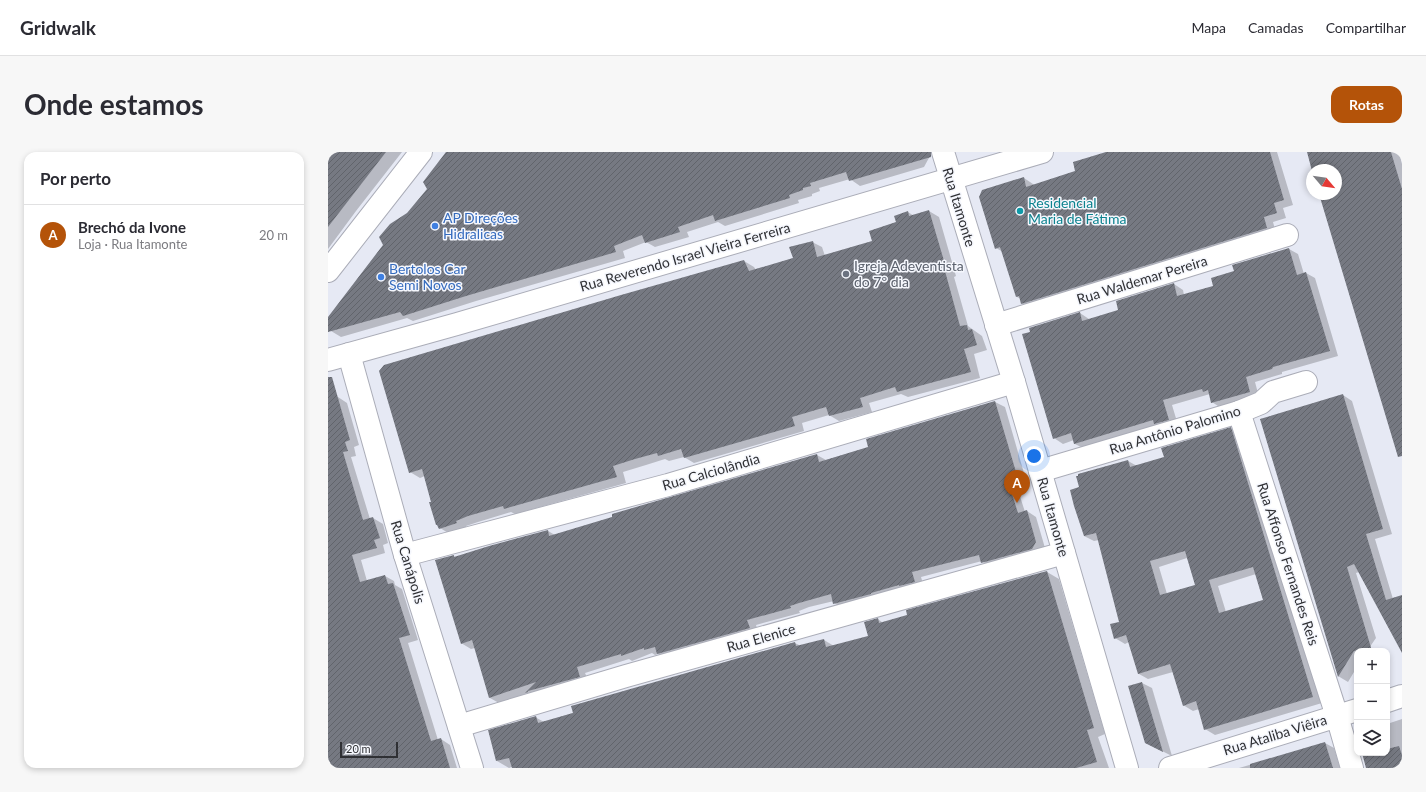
<!DOCTYPE html>
<html lang="pt">
<head>
<meta charset="utf-8">
<style>
	body { margin:0; font-family:Lato,sans-serif; background:#f7f7f7; color:#2b2b33 }
	.controls { position:absolute; right:12px; bottom:12px; display:grid; overflow:hidden; border-radius:8px; box-shadow:0 2px 6px #0003 }
	.controls button { width:36px; height:36px; display:grid; place-items:center; padding:0; border:0; border-bottom:1px solid #e1e1e2; background:#fff; color:#2b2b33; font:20px sans-serif }
	.compass { position:absolute; left:978px; top:12px; width:36px; height:36px; border-radius:50%; background:#fff; box-shadow:0 2px 6px #0003; rotate:119deg }
	.scale { position:absolute; left:12px; bottom:10px; width:58px; box-sizing:border-box; padding-left:4px; border:2px solid #2f3034; border-top:0; font-size:11px; line-height:14px; white-space:nowrap; color:#2f3034; -webkit-text-stroke:3px #f5f7fd; paint-order:stroke }
	.you { position:absolute; left:706px; top:304px; width:14px; height:14px; margin:-10px; border:3px solid #fff; border-radius:50%; background:#1a73e8; box-shadow:0 0 0 6px #1a73e833 }
	.badge { display:grid; place-items:center; width:26px; height:26px; border-radius:50%; background:#b45309; color:#fff; font-size:13px; font-weight:700 }
	.pin { position:absolute; translate:-50% -33px; filter:drop-shadow(0 1px 2px #0008) }
	.pin::after { content:''; position:absolute; top:21px; width:14px; height:12px; background:inherit; clip-path:polygon(0 0,100% 0,50% 100%) }
	.list { margin:0; padding:0; list-style:none }
	h2 { display:flex; justify-content:space-between; align-items:center; height:52px; margin:0; padding:0 16px; font-size:17px }
	h2 small { font-size:13px; font-weight:400; color:#7c7c81 }
	.list li { display:grid; grid-template-columns:26px 1fr auto; gap:12px; align-items:center; box-sizing:border-box; height:60px; padding:0 16px; border-top:1px solid #e1e1e2 }
	.list b { display:block; font-size:15px; white-space:nowrap }
	.list p { margin:0; font-size:13px; white-space:nowrap; color:#7c7c81 }
	.list em { font-size:13px; font-style:normal; color:#7c7c81 }
	.icon { flex:none; width:22px; height:22px; fill:none; stroke:currentColor; stroke-width:2; stroke-linecap:round; stroke-linejoin:round }
	.map { position:relative; flex:none; width:1074px; height:616px; overflow:hidden; border-radius:12px }
	header { display:flex; align-items:center; gap:24px; box-sizing:border-box; height:56px; padding:0 20px; background:#fff; border-bottom:1px solid #e1e1e2 }
	header strong { font-size:19px }
	nav { display:flex; gap:22px; margin-inline-start:auto; font-size:14px }
	.intro { display:flex; align-items:center; justify-content:space-between; box-sizing:border-box; height:96px; padding:0 24px }
	h1 { margin:0; font-size:28px }
	.button { padding:10px 18px; border-radius:12px; background:#b45309; color:#fff; font-size:14px; font-weight:700 }
	main { display:flex; gap:24px; padding:0 24px }
	aside { flex:1; background:#fff; border-radius:12px; box-shadow:0 2px 6px #0003 }
	.map>svg:first-child { display:block }
	.shadow { fill:#0003; fill-rule:evenodd }
	.building { fill:url(#building-hatch); fill-rule:evenodd }
	.lines { fill:none; stroke-linecap:round; stroke-linejoin:round }
	.minor-casing { stroke:#abadb8; stroke-width:24 }
	.major-casing { stroke:#abadb8; stroke-width:24 }
	.minor { stroke:#fff; stroke-width:22 }
	.major { stroke:#fff; stroke-width:22 }
	.culture-dot { fill:#0f9aa8; stroke:#f5f7fd; stroke-width:1.5 }
	.shop-dot { fill:#3f7fe0; stroke:#f5f7fd; stroke-width:1.5 }
	.worship-dot { fill:#6b7280; stroke:#f5f7fd; stroke-width:1.5 }
	.labels { text-anchor:middle; stroke-width:3; stroke-linejoin:round; paint-order:stroke }
	.culture-label { font-size:14px; fill:#0d838f; stroke:#f5f7fd; text-anchor:start }
	.street-label { font-size:14px; fill:#2f3034; stroke:#f5f7fd }
	.shop-label { font-size:14px; fill:#366cbe; stroke:#f5f7fd; text-anchor:start }
	.worship-label { font-size:14px; fill:#5b616d; stroke:#f5f7fd; text-anchor:start }
</style>
</head>
<body>
<header>
<strong>Gridwalk</strong>
<nav><a>Mapa</a><a>Camadas</a><a>Compartilhar</a></nav>
</header>
<div class="intro"><h1>Onde estamos</h1><a class="button">Rotas</a></div>
<main>
<aside>
<h2>Por perto<small></small></h2>
<ul class="list">
<li><span class="badge">A</span><div><b>Brechó da Ivone</b><p>Loja · Rua Itamonte</p></div><em>20 m</em></li>
</ul>
</aside>
<div class="map">
<svg width="1074" height="616" viewBox="0 0 1074 616">
	<defs>
		<pattern id="building-hatch" width="6" height="6" patternUnits="userSpaceOnUse"><rect width="6" height="6" fill="#767982"/><path d="M-1 1l2-2M0 6l6-6M5 7l2-2" fill="none" stroke="#61646b"/></pattern>
	</defs>
	<rect width="100%" height="100%" fill="#e6e9f4"/>
	<!-- shadow -->
	<g class="shadow">
		<polygon points="0,0 74,0 28,59 0,97"/>
		<polygon points="119,0 601,0 602,4 596,15 532,34 522,27 491,36 492,39 484,42 484,44 470,48 471,51 397,74 390,70 359,80 361,85 327,95 318,90 295,99 297,106 148,149 85,169 79,166 13,185 3,179 0,175 0,166 79,62 101,37"/>
		<polygon points="781,0 949,0 965,53 955,56 958,66 945,70 948,81 704,157 694,151 693,147 689,145 675,100 668,96 696,26 705,32 706,33 749,19"/>
		<polygon points="980,0 1071,0 1074,12 1074,303 992,42 1008,42 1008,18 985,18"/>
		<polygon points="601,59 611,65 628,124 626,125 640,174 654,184 659,198 646,202 652,226 580,245 573,242 541,251 544,260 511,269 501,263 474,271 476,279 366,311 356,305 341,309 337,307 318,313 295,320 298,331 187,362 183,360 150,370 138,374 139,377 122,382 112,376 97,324 92,326 82,320 416,109 426,115 428,118 466,106 484,90 494,95 497,104 545,90 580,60 586,64"/>
		<polygon points="961,97 970,102 976,122 978,121 987,126 1010,204 954,220 954,222 927,230 931,245 893,256 884,250 882,242 844,253 850,273 757,297 747,292 746,288 735,292 726,286 703,180 752,161 761,167 761,168 792,159 846,132 855,138 856,143 887,134 907,120"/>
		<polygon points="1015,243 1024,249 1064,382 1047,387 1065,447 1074,444 1074,498 1031,420 1028,421 1048,486 1039,499 1029,499 1029,515 1020,530 1010,524"/>
		<polygon points="10,245 19,251 31,293 26,295 28,304 23,305 42,367 45,366 55,372 60,391 55,393 57,401 33,408 39,429 57,424 66,429 67,433 74,437 90,488 80,491 110,588 113,587 122,593 129,616 0,616 0,247"/>
		<polygon points="667,250 677,255 700,335 690,338 697,360 699,359 708,365 717,396 664,416 654,409 593,425 596,435 516,457 506,451 506,449 481,455 471,459 472,461 428,473 431,482 339,507 330,502 327,503 324,501 304,509 301,507 257,521 261,530 208,546 200,541 171,551 162,546 147,496 143,497 133,491 125,404 128,405 220,379 227,383 489,303 498,308 542,295"/>
		<path d="M903,277L912,282L994,551L887,583L877,577L871,557L865,559L855,553L845,520L820,527L811,522L801,490L797,492L787,486L793,470L771,388L766,389L756,384L752,336L800,309L809,314L838,306ZM859,406L868,433L839,442L831,415ZM928,422L936,448L898,460L890,434Z"/>
		<polygon points="719,420 731,427 777,582 770,585 781,616 185,616 184,615 181,616 169,609 207,565 216,570 467,491 473,494 496,488 506,494 542,484 550,467 555,471"/>
		<polygon points="814,531 824,536 844,604 818,591"/>
		<polygon points="1074,567 1074,616 1039,616 1035,601 1059,601 1059,572"/>
		<polygon points="997,591 1006,596 1012,616 911,616"/>
	</g>
	<!-- building -->
	<g class="building">
		<polygon points="0,0 58,0 0,75"/>
		<polygon points="118,0 603,0 603,5 521,29 518,20 482,31 483,34 475,36 475,38 461,43 462,46 387,69 385,63 350,75 352,80 317,91 314,83 286,94 288,100 138,144 75,164 72,160 0,180 0,165 55,93 51,85 62,72 79,61 99,37 95,30"/>
		<polygon points="778,0 942,0 956,48 946,51 949,61 936,65 939,76 693,152 691,144 688,145 672,95 667,97 651,45 654,38 696,25 698,35 747,19 745,10"/>
		<polygon points="979,0 1063,0 1074,37 1074,304 1070,305 991,42 1008,42 1008,18 984,18 984,19"/>
		<polygon points="601,58 619,119 617,119 632,174 639,173 640,178 644,177 649,193 636,197 643,220 569,240 567,235 532,246 535,255 501,264 498,255 464,265 467,274 356,306 353,297 330,304 329,301 307,307 285,314 289,325 176,357 175,354 140,364 128,369 129,371 111,377 109,373 108,373 101,350 103,350 94,317 81,321 51,219 56,213 293,143 416,108 421,119 465,106 461,95 485,89 489,105 544,89 541,79 568,70 566,64 580,59 581,64"/>
		<polygon points="961,96 969,123 978,120 1002,199 945,215 944,217 918,225 922,240 883,251 880,238 875,240 874,237 835,248 841,268 826,272 825,268 746,292 743,281 725,287 694,182 702,180 701,176 752,160 754,169 790,158 788,149 846,131 849,144 885,134 883,126 906,119 904,113"/>
		<polygon points="0,225 4,225 22,288 17,290 20,299 15,300 35,368 45,365 52,386 46,388 49,396 24,403 32,430 57,423 60,432 65,431 82,483 71,486 103,589 113,586 122,616 0,616"/>
		<polygon points="1015,242 1055,377 1038,382 1058,448 1074,443 1074,501 1026,412 1019,415 1044,499 1026,499 1010,525 932,267"/>
		<polygon points="667,249 691,330 681,333 690,361 699,358 708,390 704,397 653,411 651,403 584,420 587,430 571,434 571,433 543,441 543,442 505,452 503,442 471,451 462,454 463,456 419,468 422,476 329,502 327,495 316,498 316,496 293,504 293,502 249,515 252,525 200,539 200,540 197,541 208,530 161,546 144,488 133,492 107,408 126,403 126,405 161,394 220,378 221,384 284,365 284,362 489,302 491,310 540,295 538,287"/>
		<path d="M903,275L985,545L876,578L868,549L855,554L842,512L810,522L798,483L786,487L782,472L791,470L768,381L756,384L746,354L742,338L751,335L748,324H750V322L800,308L802,315L836,305L833,296ZM857,399L867,433L832,443L822,409ZM925,415L935,448L891,461L881,428Z"/>
		<polygon points="719,419 766,576 759,578 769,610 748,616 184,616 181,606 168,609 160,578 208,564 210,571 245,561 243,554 467,490 468,494 496,487 498,495 540,484 536,470 550,466 551,471 579,463 578,458"/>
		<polygon points="814,530 835,600 817,591 800,534"/>
		<polygon points="997,590 1005,616 922,616 922,612"/>
		<polygon points="1071,594 1074,603 1074,616 1038,616 1034,601 1059,601 1059,597"/>
	</g>
	<g class="lines">
		<!-- minor casing -->
		<g class="minor-casing">
			<g id="minor">
				<polyline points="615,0 686,230 799,616"/>
				<polyline points="668,173 959,83"/>
				<polyline points="21,202 77,403 144,616"/>
				<polyline points="911,260 1009,564 1024,616"/>
				<polyline points="712,319 911,260 933,251 945,240 978,230"/>
				<polyline points="77,403 340,333 686,230"/>
				<polyline points="1059,549 1074,544"/>
				<polyline points="131,574 298,524 736,401"/>
				<polyline points="842,616 1029,558"/>
			</g>
		</g>
		<!-- major casing -->
		<g class="major-casing">
			<g id="major">
				<polyline points="0,119 93,0"/>
				<polyline points="0,208 129,172 714,0"/>
			</g>
		</g>
		<!-- minor -->
		<use href="#minor" class="minor"/>
		<!-- major -->
		<use href="#major" class="major"/>
	</g>
	<!-- markers -->
	<circle class="culture-dot" cx="692" cy="59" r="4"/>
	<g class="shop-dot">
		<circle cx="107" cy="74" r="4"/>
		<circle cx="53" cy="125" r="4"/>
	</g>
	<circle class="worship-dot" cx="518" cy="122" r="4"/>
	<g class="labels">
		<!-- culture labels -->
		<g class="culture-label">
			<text x="700" y="56">Residencial<tspan x="700" dy="16">Maria de Fátima</tspan></text>
		</g>
		<!-- street labels -->
		<g class="street-label">
			<text transform="translate(631 55) rotate(73)" y="5">Rua Itamonte</text>
			<text transform="translate(357 105) rotate(-16)" y="5">Rua Reverendo Israel Vieira Ferreira</text>
			<text transform="translate(814 128) rotate(-17)" y="5">Rua Waldemar Pereira</text>
			<text transform="translate(847 278) rotate(-17)" y="5">Rua Antônio Palomino</text>
			<text transform="translate(383 320) rotate(-16)" y="5">Rua Calciolândia</text>
			<text transform="translate(725 365) rotate(74)" y="5">Rua Itamonte</text>
			<text transform="translate(80 410) rotate(73)" y="5">Rua Canápolis</text>
			<text transform="translate(960 412) rotate(72)" y="5">Rua Affonso Fernandes Reis</text>
			<text transform="translate(433 486) rotate(-16)" y="5">Rua Elenice</text>
			<text transform="translate(947 583) rotate(-17)" y="5">Rua Ataliba Viêira</text>
		</g>
		<!-- shop labels -->
		<g class="shop-label">
			<text x="115" y="71">AP Direções<tspan x="115" dy="16">Hidralicas</tspan></text>
			<text x="61" y="122">Bertolos Car<tspan x="61" dy="16">Semi Novos</tspan></text>
		</g>
		<!-- worship labels -->
		<g class="worship-label">
			<text x="526" y="119">Igreja Adeventista<tspan x="526" dy="16">do 7º dia</tspan></text>
		</g>
	</g>
</svg>
<div class="controls">
<button>+</button>
<button>−</button>
<button><svg class="icon" aria-label="layers" viewBox="0 0 24 24"><path d="M12 4l9 5-9 5-9-5zM3 14l9 5 9-5"/></svg></button>
</div>
<svg class="compass" viewBox="-18 -18 36 36"><path d="M0-13l5 13h-10z" fill="#e53935"/><path d="M0 13l5-13h-10z" fill="#7c7c81"/></svg>
<div class="scale">20 m</div>
<div class="you"></div>
<div class="pin badge" style="left:689px;top:351px">A</div>
</div>
</main>
</body>
</html>
